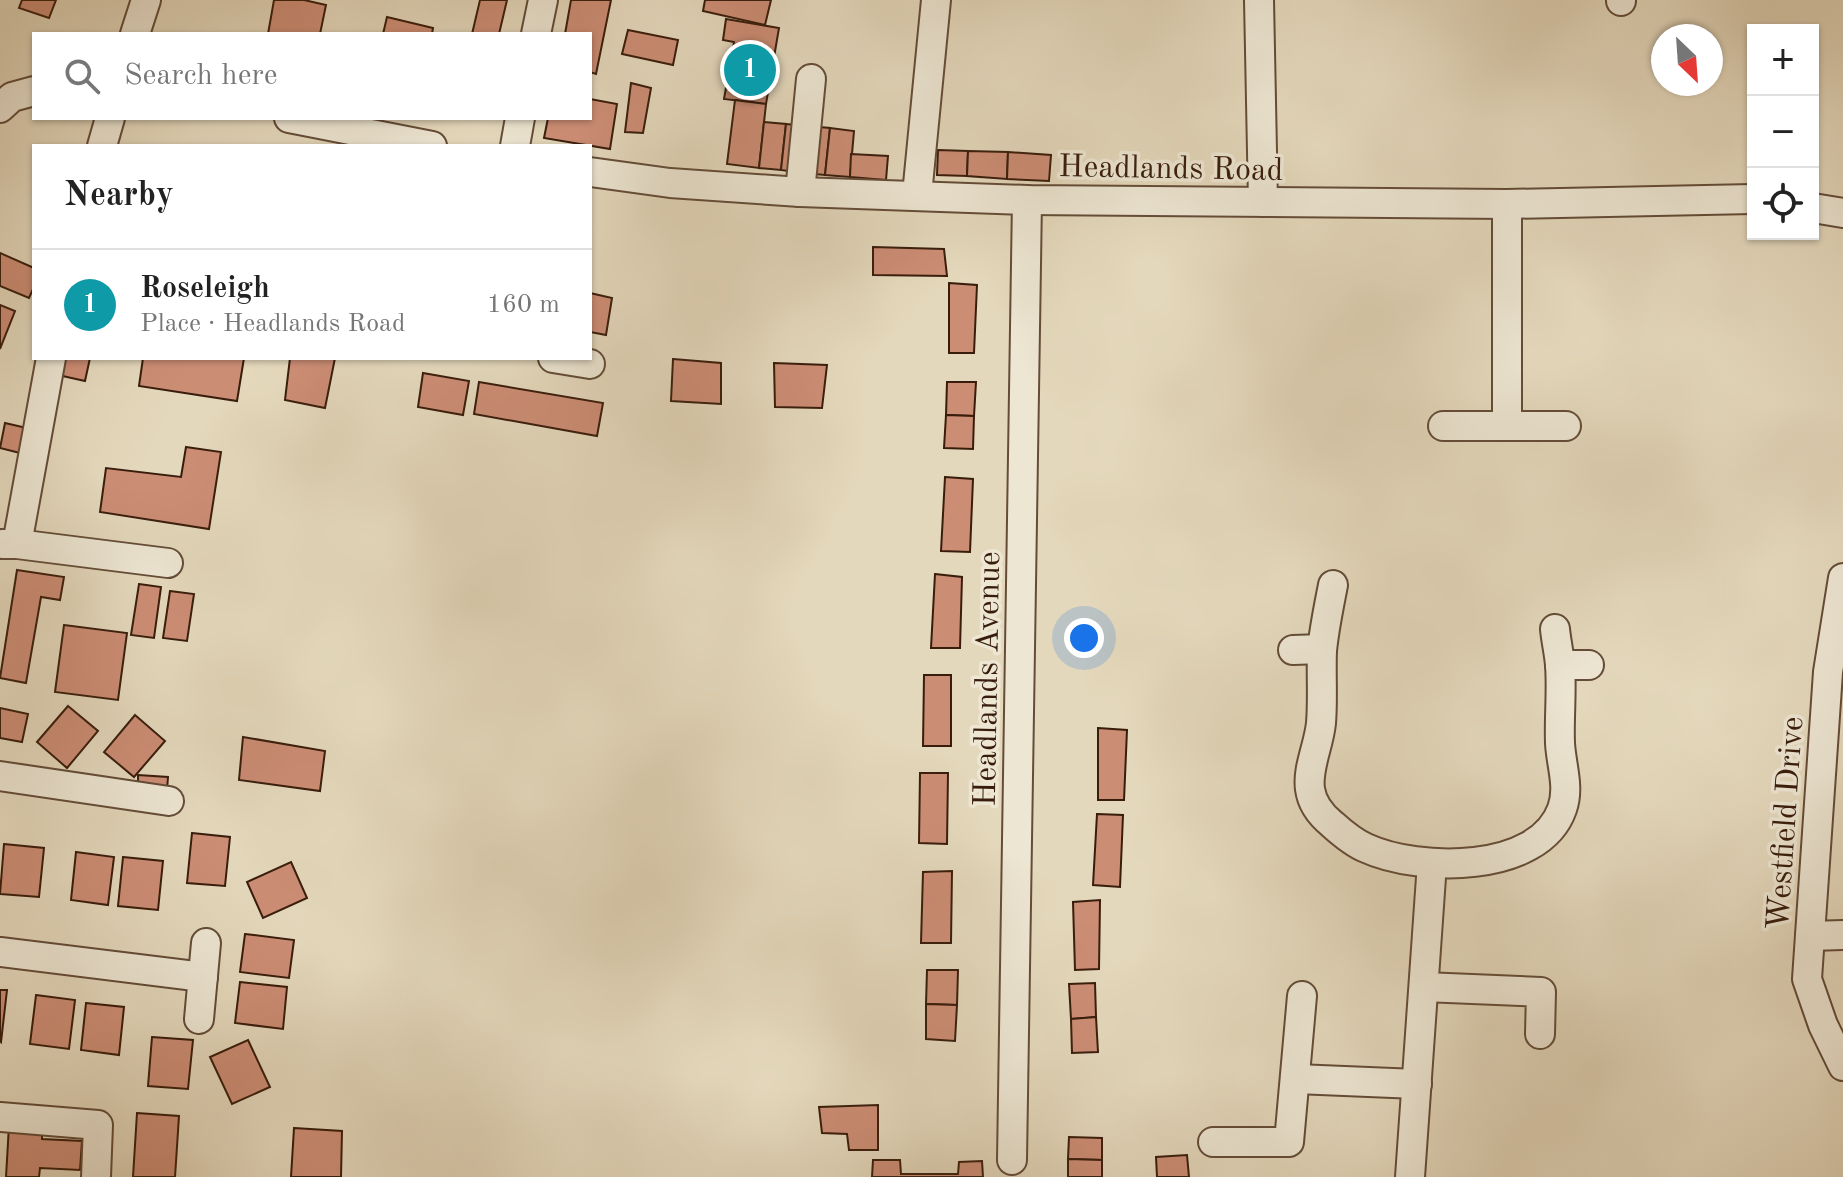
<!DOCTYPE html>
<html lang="en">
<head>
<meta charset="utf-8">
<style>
	body { margin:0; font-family:"Old Standard TT",serif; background:#f6f6f6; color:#222 }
	.controls { position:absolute; right:24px; top:24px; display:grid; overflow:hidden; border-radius:0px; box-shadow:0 2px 6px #0004 }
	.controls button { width:72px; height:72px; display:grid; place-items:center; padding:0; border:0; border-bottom:2px solid #e0e0e0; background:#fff; color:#222; font:40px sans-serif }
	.compass { position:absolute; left:1651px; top:24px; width:72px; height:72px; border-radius:50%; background:#fff; box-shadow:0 2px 6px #0004; rotate:155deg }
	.you { position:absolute; left:1084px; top:638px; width:28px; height:28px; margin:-20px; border:6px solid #fff; border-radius:50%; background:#1a73e8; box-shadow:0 0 0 12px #1a73e833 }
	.badge { display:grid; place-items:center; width:52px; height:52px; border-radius:50%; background:#111827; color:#fff; font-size:26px; font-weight:700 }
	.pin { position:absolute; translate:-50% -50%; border:4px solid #fff; box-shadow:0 2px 8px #0006 }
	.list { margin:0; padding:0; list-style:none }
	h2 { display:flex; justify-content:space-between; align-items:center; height:104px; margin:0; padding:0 32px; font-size:34px }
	h2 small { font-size:26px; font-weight:400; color:#767676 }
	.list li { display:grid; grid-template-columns:52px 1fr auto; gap:24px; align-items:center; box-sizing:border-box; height:112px; padding:0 32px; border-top:2px solid #e0e0e0 }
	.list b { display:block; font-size:30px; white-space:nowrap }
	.list p { margin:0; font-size:26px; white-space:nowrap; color:#767676 }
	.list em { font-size:26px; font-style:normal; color:#767676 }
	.icon { flex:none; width:44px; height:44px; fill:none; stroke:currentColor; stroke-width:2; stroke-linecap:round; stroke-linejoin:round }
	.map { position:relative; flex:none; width:1843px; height:1177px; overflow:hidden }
	.search { position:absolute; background:#fff; box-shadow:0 2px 6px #0004; left:32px; top:32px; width:560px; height:88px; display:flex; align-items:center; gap:20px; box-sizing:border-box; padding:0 28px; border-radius:0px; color:#767676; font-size:30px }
	.panel { position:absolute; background:#fff; box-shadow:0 2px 6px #0004; left:32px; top:144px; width:560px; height:216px; border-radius:0px }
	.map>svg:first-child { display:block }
	.building { fill:#cc8d75; stroke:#391d0c; stroke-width:2 }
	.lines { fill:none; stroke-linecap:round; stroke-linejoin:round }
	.street-casing { stroke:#644c38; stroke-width:32 }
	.street { stroke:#ede6d3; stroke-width:28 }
	.labels { text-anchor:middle; stroke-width:7; stroke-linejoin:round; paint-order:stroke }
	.street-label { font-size:32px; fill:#391d0c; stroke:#ede6d3 }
</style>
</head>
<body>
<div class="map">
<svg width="1843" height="1177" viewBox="0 0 1843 1177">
	<rect width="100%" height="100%" fill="#e4d8bc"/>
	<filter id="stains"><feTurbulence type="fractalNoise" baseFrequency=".0025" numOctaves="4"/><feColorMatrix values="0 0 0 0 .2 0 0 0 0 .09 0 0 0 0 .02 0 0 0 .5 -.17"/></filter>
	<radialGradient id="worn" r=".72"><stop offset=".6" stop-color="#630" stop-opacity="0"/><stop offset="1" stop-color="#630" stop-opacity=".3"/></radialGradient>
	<!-- building -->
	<g class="building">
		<polygon points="22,0 56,0 49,18 19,8"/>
		<polygon points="274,0 304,0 326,5 320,34 268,34"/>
		<polygon points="480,0 507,0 499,34 472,34"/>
		<polygon points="571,0 611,0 596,74 590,72 590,34 565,34"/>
		<polygon points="705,0 771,0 765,25 703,11"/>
		<polygon points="387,17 433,28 432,34 383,34"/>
		<polygon points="726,19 779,28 766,104 724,99 734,42 723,40"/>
		<polygon points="628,30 678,40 673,65 622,54"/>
		<polygon points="631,83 651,88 643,133 625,132"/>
		<polygon points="590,99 617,104 610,149 544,138 548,118 590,118"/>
		<polygon points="735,100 766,104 759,168 727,164"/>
		<polygon points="764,122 786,124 781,170 759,168"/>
		<polygon points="786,124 807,126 802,173 781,170"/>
		<polygon points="807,126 830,128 825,175 802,173"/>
		<polygon points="830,128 854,131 850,177 825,175"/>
		<polygon points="938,150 968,151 967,176 937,175"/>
		<polygon points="968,151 1008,152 1007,179 967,176"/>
		<polygon points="1008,152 1051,155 1049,181 1007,179"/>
		<polygon points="851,154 888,156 886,180 850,177"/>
		<polygon points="873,247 944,249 947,276 873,275"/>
		<polygon points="0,253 34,268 34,287 29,298 0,286"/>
		<polygon points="949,283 977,285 974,353 949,353"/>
		<polygon points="590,293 612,298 606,335 590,332"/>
		<polygon points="0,305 15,311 0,349"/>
		<polygon points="62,358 90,358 85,381 58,375"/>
		<polygon points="143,358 244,358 237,401 139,386"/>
		<polygon points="290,358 335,358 325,408 285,400"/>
		<polygon points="673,359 721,363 721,404 671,401"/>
		<polygon points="774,363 827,365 822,408 775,407"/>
		<polygon points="423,373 469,381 463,415 418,407"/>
		<polygon points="479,382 603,403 597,436 474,414"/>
		<polygon points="947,382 976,382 974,416 946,415"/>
		<polygon points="946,415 974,416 973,449 944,448"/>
		<polygon points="5,423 31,429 24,454 0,448"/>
		<polygon points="186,447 221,452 209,529 100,512 106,468 181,477"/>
		<polygon points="945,477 973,479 970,552 941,551"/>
		<polygon points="17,570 64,577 60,600 41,597 26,683 0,678"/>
		<polygon points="935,574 962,577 960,648 931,648"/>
		<polygon points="139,584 161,587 154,638 131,635"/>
		<polygon points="170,591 194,594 187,641 163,638"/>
		<polygon points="64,625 127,633 118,700 55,692"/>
		<polygon points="924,675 951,675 951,746 923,746"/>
		<polygon points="68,706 98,731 67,768 37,742"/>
		<polygon points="0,708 28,714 22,742 0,738"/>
		<polygon points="135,715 165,741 134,777 104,752"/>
		<polygon points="1098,728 1127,730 1124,800 1098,800"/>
		<polygon points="243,737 325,751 320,791 239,780"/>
		<polygon points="920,773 948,773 947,844 919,843"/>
		<polygon points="138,775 168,777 167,790 138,788"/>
		<polygon points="1097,814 1123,815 1120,887 1093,885"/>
		<polygon points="192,833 230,837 225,886 187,883"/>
		<polygon points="4,844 44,848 39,897 0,894"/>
		<polygon points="76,852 114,857 108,905 71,900"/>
		<polygon points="123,857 163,861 158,910 118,906"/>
		<polygon points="291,862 307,898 263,918 247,882"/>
		<polygon points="952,871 951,943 921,943 923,872"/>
		<polygon points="1100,900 1099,969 1075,970 1073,902"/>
		<polygon points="245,934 294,940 289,978 240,972"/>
		<polygon points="927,970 958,970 957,1005 926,1004"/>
		<polygon points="240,982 287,987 283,1029 235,1023"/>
		<polygon points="1095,983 1096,1017 1071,1019 1069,984"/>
		<polygon points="0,990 7,990 1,1042 0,1041"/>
		<polygon points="36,995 75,1000 69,1049 30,1044"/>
		<polygon points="86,1003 124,1007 119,1055 81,1050"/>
		<polygon points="926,1004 957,1005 955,1041 926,1039"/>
		<polygon points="1096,1017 1098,1052 1072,1053 1071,1019"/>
		<polygon points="152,1037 193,1040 188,1089 148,1086"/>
		<polygon points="248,1040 270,1087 232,1104 210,1057"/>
		<polygon points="878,1105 878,1150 849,1150 847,1134 822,1133 819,1107"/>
		<polygon points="137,1113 179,1116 175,1177 133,1177"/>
		<polygon points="9,1125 42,1127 42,1139 82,1141 80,1170 40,1168 39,1177 6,1177"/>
		<polygon points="294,1128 342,1131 341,1177 291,1177"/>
		<polygon points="1069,1137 1102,1138 1102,1160 1068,1159"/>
		<polygon points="1187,1155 1189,1177 1157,1177 1156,1157"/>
		<polygon points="1068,1159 1102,1160 1102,1177 1068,1177"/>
		<polygon points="873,1160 900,1160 901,1174 958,1174 959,1162 982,1161 983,1177 872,1177"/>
	</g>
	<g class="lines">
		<!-- street casing -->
		<g class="street-casing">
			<g id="street">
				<polyline points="1259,0 1263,202"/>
				<polyline points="1621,0 1621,1"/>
				<polyline points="135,34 146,0"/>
				<polyline points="536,34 543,0"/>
				<polyline points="0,108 12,97 34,91"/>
				<polyline points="289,118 432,146"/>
				<polyline points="102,146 110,118"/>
				<polyline points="515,146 520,118"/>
				<polyline points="590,172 670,183 800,192 1027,200 1507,204 1753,199"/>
				<polyline points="800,192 811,79"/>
				<polyline points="917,195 936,0"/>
				<polyline points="1813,208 1843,213"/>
				<polyline points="553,358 590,364"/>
				<polyline points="1443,426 1566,426"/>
				<polyline points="1507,426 1507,204"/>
				<polyline points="2,544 17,544 168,563"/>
				<polyline points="17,544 51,358"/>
				<polyline points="1843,578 1828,672 1807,979 1823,1025 1843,1066"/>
				<path d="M1333,585C1329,606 1324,629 1322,651C1321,675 1323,699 1321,723C1319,745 1307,768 1310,789C1312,804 1321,815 1332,824C1342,833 1354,843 1366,848C1418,872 1539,874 1562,809C1570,787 1561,765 1560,743C1559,717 1562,691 1560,665C1559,653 1556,640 1555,629"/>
				<polyline points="1293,650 1322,649"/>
				<polyline points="1560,665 1589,665"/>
				<polyline points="0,776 169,801"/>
				<polyline points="1810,936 1843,935"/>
				<polyline points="0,952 203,977"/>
				<polyline points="1424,987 1541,992 1540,1034"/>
				<polyline points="199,1019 206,943"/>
				<polyline points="1296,1079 1417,1084"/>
				<polyline points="0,1117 98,1125 96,1177"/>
				<polyline points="1213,1142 1289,1142 1302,996"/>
				<polyline points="1012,1160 1027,200"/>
				<polyline points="1410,1177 1432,863"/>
			</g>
		</g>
		<!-- street -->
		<use href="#street" class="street"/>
	</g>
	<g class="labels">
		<!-- street labels -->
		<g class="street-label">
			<text transform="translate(1171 167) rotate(1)" y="11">Headlands Road</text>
			<text transform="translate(986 679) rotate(-89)" y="11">Headlands Avenue</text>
			<text transform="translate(1784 823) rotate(-86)" y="11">Westfield Drive</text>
		</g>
	</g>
	<rect width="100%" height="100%" filter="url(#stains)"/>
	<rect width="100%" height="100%" fill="url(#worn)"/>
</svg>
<div class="controls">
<button>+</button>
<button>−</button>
<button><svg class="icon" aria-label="locate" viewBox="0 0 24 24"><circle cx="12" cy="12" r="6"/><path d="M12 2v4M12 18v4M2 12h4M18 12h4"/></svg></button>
</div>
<svg class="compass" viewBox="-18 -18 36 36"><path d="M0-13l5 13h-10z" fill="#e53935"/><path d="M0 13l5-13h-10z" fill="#767676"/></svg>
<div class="you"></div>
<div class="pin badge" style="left:750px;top:70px;background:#0f9aa8">1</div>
<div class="search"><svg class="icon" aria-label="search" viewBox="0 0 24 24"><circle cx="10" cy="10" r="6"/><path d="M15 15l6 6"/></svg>Search here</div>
<section class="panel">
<h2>Nearby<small></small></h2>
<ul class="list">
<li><span class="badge" style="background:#0f9aa8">1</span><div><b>Roseleigh</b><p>Place · Headlands Road</p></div><em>160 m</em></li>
</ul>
</section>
</div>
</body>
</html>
